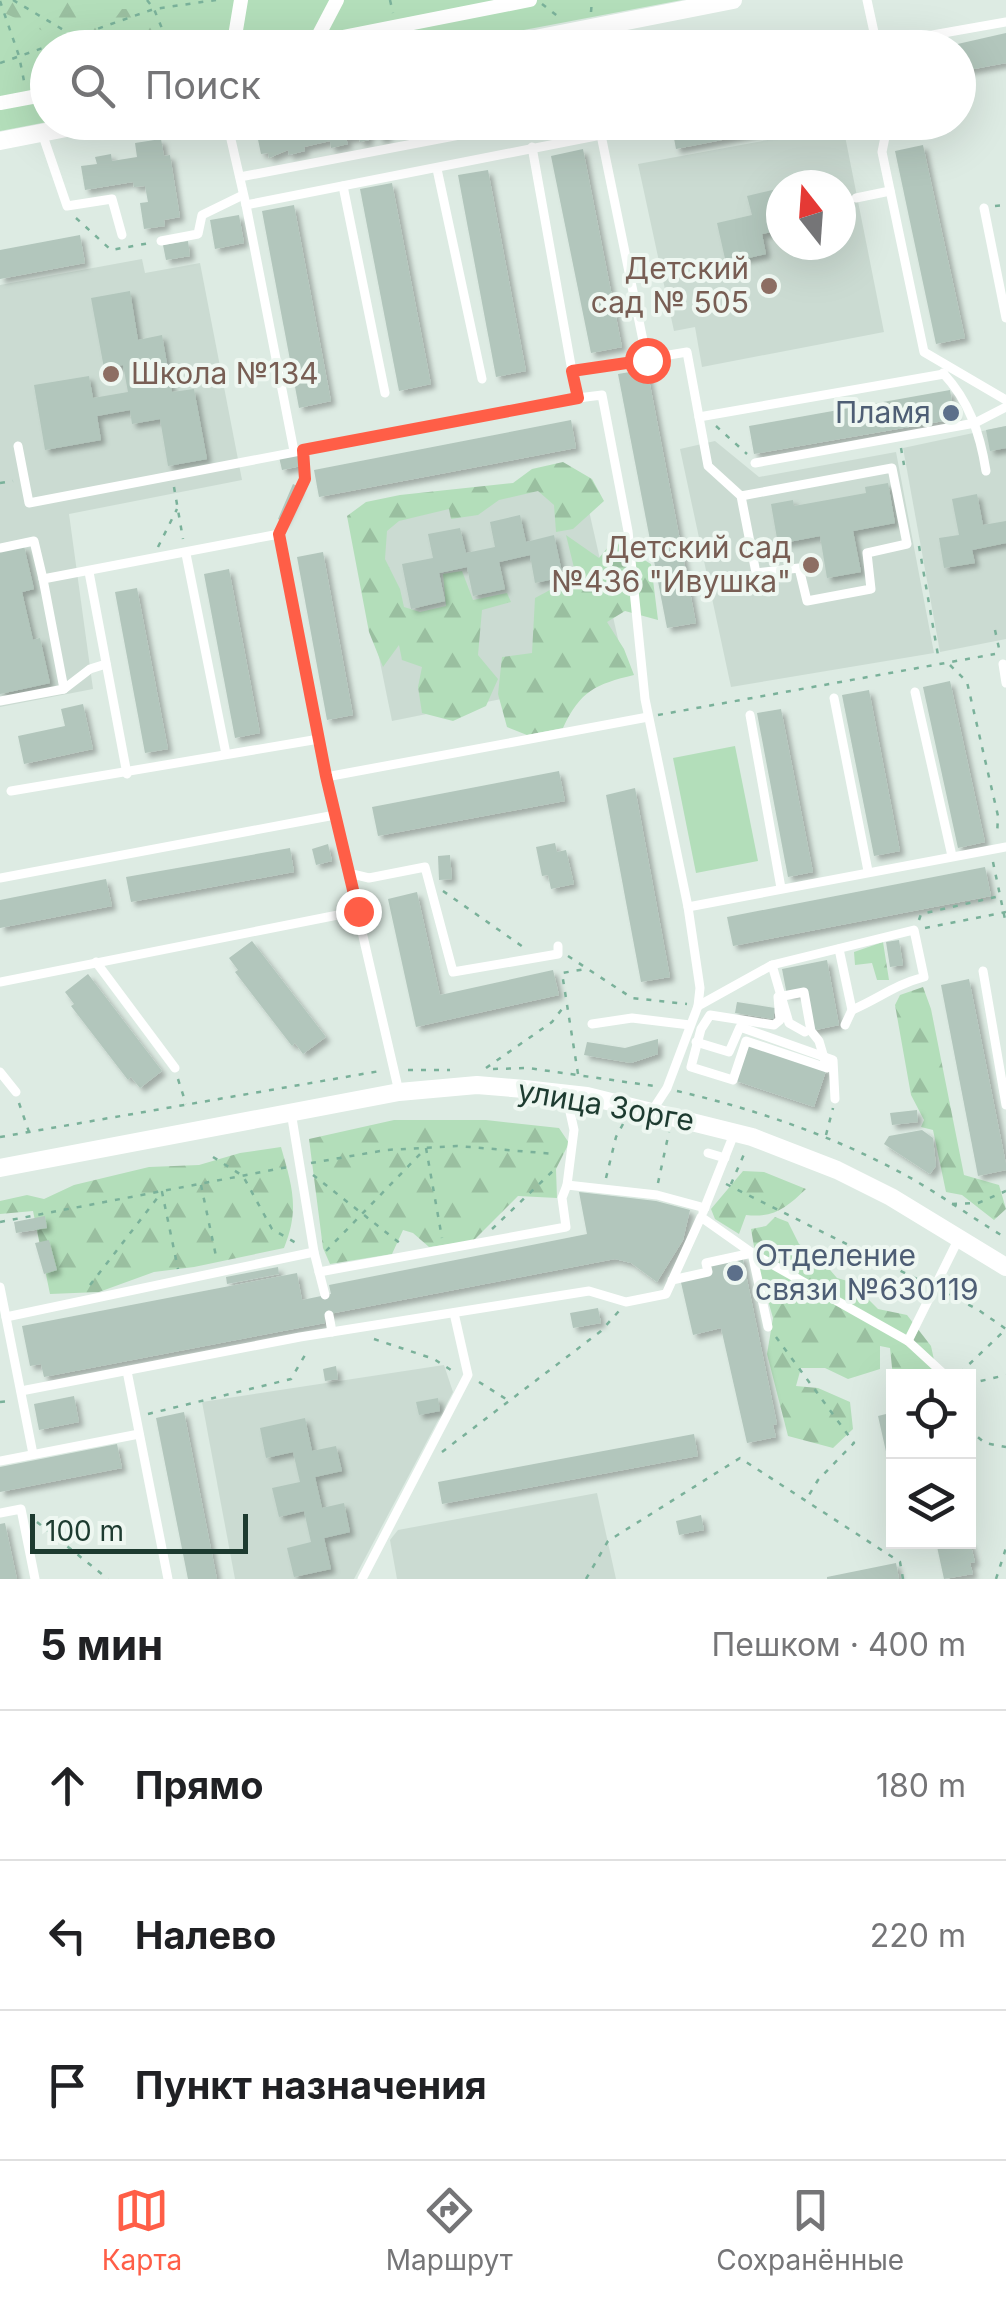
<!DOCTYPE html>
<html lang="ru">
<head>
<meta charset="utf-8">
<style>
	body { margin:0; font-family:Inter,sans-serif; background:#f6f6f6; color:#202124 }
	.controls { position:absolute; right:30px; bottom:30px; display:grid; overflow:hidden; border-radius:0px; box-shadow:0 10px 40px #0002 }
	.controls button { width:90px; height:90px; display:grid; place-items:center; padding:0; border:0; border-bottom:2px solid #e0e0e0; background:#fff; color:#202124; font:50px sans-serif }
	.compass { position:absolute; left:766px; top:170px; width:90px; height:90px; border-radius:50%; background:#fff; box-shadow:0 10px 40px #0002; rotate:343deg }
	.scale { position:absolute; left:30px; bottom:25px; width:218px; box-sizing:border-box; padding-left:10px; border:5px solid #1d3b30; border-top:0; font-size:28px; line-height:35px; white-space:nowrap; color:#1d3b30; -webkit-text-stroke:8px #eef7f1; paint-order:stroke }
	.stop { position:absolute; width:30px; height:30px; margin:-22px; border:8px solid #ff5e47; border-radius:50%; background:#fff }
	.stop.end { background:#ff5e47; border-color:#fff; box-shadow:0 2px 10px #0008 }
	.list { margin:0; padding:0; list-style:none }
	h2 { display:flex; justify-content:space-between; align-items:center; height:130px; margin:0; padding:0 40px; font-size:42px }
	h2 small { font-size:32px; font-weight:400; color:#757577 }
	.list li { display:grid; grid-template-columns:65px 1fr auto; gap:30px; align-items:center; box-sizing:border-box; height:150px; padding:0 40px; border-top:2px solid #e0e0e0 }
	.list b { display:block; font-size:38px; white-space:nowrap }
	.list em { font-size:32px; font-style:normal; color:#757577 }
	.icon { flex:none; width:55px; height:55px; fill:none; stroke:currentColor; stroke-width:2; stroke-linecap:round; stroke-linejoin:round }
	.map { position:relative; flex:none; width:1006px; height:1579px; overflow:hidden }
	.search { position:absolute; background:#fff; box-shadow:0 10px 40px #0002; left:30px; right:30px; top:30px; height:110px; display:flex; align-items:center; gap:25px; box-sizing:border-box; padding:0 35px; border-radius:55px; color:#757577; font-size:38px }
	.sheet { height:580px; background:#fff }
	nav { display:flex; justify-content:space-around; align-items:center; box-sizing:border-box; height:140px; border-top:2px solid #e0e0e0; background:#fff; font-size:28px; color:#757577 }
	nav a { display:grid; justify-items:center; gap:5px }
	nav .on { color:#ff5e47 }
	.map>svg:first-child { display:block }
	.built { fill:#cbdbd2; fill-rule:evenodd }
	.green { fill:#b3deba }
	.forest { fill:url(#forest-firs) }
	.building { fill:#b2c6bc; filter:url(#shadow) }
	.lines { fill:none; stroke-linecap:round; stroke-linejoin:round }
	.path { stroke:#7ab19a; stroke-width:2.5; stroke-dasharray:5 8; stroke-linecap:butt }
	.service { stroke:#fff; stroke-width:9 }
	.pedestrian { stroke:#fff; stroke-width:14 }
	.minor { stroke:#fff; stroke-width:18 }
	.route { stroke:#ff5e47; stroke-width:12 }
	.education-dot { fill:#8d6e63; stroke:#eef7f1; stroke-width:4 }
	.service-dot { fill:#5c6f8a; stroke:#eef7f1; stroke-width:4 }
	.labels { text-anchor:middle; stroke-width:8; stroke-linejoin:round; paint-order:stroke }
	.education-label { font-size:30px; fill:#785e54; stroke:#eef7f1; text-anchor:end }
	.service-label { font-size:30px; fill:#4e5e75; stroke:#eef7f1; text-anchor:end }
	.street-label { font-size:30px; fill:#1d3b30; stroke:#eef7f1 }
</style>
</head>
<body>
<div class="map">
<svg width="1006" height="1579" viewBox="0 0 1006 1579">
	<defs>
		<pattern id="forest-firs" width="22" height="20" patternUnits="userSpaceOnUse" patternTransform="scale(2.5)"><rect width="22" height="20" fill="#b3deba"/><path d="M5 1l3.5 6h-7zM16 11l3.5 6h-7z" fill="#9abfa0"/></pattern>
		<filter id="shadow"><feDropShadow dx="4.5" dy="4.5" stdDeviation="2.5" flood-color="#0004"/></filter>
	</defs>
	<rect width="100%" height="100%" fill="#ddebe3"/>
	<!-- built -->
	<g class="built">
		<path d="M843,126L884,332L702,367L695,327L674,331L638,164ZM781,185H841V245H781Z"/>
		<polygon points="142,259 145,273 200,263 242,480 69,514 93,689 0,707 0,285"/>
		<polygon points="1006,426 1006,639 940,652 903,448"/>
		<polygon points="715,441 759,477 896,452 934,653 731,687 680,449"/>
		<polygon points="582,480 626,674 392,721 352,524"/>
		<polygon points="444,1365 453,1392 354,1579 235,1579 202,1402"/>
		<polygon points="597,1493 616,1579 397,1579 390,1540 398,1530"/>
	</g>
	<!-- green -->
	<g class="green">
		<polygon points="0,0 682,0 434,47 48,48 47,122 0,131"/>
		<polygon points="735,746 758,861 696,873 673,758"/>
	</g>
	<!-- forest -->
	<g class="forest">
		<polygon points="0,0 110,0 89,8 111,24 122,9 138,9 155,23 151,47 78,47 0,11"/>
		<polygon points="563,462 592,479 604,501 573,529 556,532 554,505 538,491 499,500 478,515 451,519 449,509 399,521 387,531 385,559 400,589 404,607 420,612 446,606 443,574 462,571 473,600 507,593 511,602 482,610 478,655 498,679 486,706 453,721 422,713 418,687 422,667 402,660 399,645 383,667 369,632 347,516 366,502 400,495 513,483 532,469"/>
		<path d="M566,535L599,558L613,541L651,564L658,620L625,611L607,622L624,649L634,675C596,684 580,691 563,728L527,735L507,727L498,694L502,657L532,653L535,598L576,576Z"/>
		<polygon points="883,942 889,980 877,980 872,963 855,965 854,952"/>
		<polygon points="923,987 931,1009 964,1175 999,1185 1006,1209 994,1220 962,1195 946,1192 933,1130 921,1127 924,1120 911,1095 895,1005 900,995"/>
		<polygon points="394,1120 486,1120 559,1128 569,1143 556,1169 557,1198 518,1196 473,1241 429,1247 413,1233 403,1230 392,1254 330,1264 323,1248 309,1139"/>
		<path d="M281,1147C292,1186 300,1209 284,1248L194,1267L154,1272L99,1292L50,1294L33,1211L0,1214V1201L27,1195L44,1199L74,1185L149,1167L199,1165L240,1153Z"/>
		<path d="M743,1171L764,1172L806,1189C786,1208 774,1218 746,1215L739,1234L715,1219L711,1209Z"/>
		<polygon points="775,1217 788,1222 799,1244 818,1256 837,1278 851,1282 878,1309 907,1315 931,1346 936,1369 931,1376 893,1377 890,1348 880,1346 880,1369 848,1379 825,1368 801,1368 796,1386 818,1388 850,1402 853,1429 833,1448 788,1436 767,1354 773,1318 756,1258 751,1229 766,1226"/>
	</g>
	<!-- building -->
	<g class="building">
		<polygon points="1006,33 1006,63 958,72 958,48 940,48"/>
		<polygon points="267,122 415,122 417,131 401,134 400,129 387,132 388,137 379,139 378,132 368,134 369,140 360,142 359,137 346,139 348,144 331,148 330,141 304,147 305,151 289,155 288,150 269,158 268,153 261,154 255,125"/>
		<polygon points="671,122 804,122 804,124 676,149"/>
		<polygon points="161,139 164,156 170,155 180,217 164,220 165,226 144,229 140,203 148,202 145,186 134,187 133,182 85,190 81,166 97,164 95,157 111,154 112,161 137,157 135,143"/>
		<polygon points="923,145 965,338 936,344 895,151"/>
		<polygon points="583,149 622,347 591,353 551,156"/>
		<polygon points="488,170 526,371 496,377 458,175"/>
		<polygon points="392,183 431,384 399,391 360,189"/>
		<polygon points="781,188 781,230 762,234 766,254 726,263 717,223 752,215 747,196"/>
		<polygon points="294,205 331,401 299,408 262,211"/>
		<polygon points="239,215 244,243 215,249 210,220"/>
		<polygon points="80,235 85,263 0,279 0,250"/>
		<polygon points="188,241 190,256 166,260 163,245"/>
		<polygon points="130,291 138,340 162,335 172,392 194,389 207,459 168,466 160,419 132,424 130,410 97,416 101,440 45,450 34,385 89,376 93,398 128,392 123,365 104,368 91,298"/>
		<polygon points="647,369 696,623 667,628 618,374"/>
		<polygon points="950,390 955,419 754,454 749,426"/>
		<polygon points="571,420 576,448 319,497 314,470"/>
		<polygon points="1006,426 1006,448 990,451 986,430"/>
		<polygon points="298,453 301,466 282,470 279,457"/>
		<polygon points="888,483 895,523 853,531 861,572 827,578 820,536 778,544 771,504 793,500 794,506 866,493 865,487"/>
		<polygon points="293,484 299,487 283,522 278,519"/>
		<polygon points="977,494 983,525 1006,521 1006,543 972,550 975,563 944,568 939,538 959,535 952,499"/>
		<polygon points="520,515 526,542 554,535 563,577 535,583 530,555 499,562 505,589 473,596 467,567 439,573 445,601 411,609 402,564 433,558 428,534 460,528 466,553 495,547 490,522"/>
		<polygon points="24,546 34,589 22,592 33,640 40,638 50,683 0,694 0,552"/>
		<polygon points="323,552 353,715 327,720 297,557"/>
		<polygon points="229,569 260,733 235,738 204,574"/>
		<polygon points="137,588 168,749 145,753 115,592"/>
		<polygon points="950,681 985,842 958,848 923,687"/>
		<polygon points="869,690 900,851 874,856 842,695"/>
		<polygon points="83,704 93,749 24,764 18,736 65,726 61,709"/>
		<polygon points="781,709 813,872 788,877 757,713"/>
		<polygon points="559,771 565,801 378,836 372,807"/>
		<polygon points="635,788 670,977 641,982 606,795"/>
		<polygon points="555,843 557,852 566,850 574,884 551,889 548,875 542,876 536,847"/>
		<polygon points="328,844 332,861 316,865 312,849"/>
		<polygon points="290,848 294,872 131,902 126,877"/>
		<polygon points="450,855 452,879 439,880 438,856"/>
		<polygon points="985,867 991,896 733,946 727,917"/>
		<polygon points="106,879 112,906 0,928 0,900"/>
		<polygon points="417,892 440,995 553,970 559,995 416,1027 388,899"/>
		<polygon points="899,940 903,965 890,967 886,942"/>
		<polygon points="252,941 326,1037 303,1054 295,1043 292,1046 235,972 238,970 229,958"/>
		<polygon points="827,960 839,1025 811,1031 804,992 787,995 782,969"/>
		<polygon points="88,974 162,1071 140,1088 131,1077 128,1080 71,1006 74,1004 65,992"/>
		<polygon points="969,979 1006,1164 1006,1170 978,1176 941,985"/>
		<polygon points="737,1002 775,1008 773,1019 735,1013"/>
		<polygon points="658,1039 658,1054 631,1063 584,1055 587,1042 625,1048"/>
		<polygon points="746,1041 827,1068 814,1107 733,1080"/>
		<polygon points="917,1110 918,1122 892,1125 890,1113"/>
		<polygon points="922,1130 933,1138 936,1166 930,1174 884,1144 889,1136"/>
		<polygon points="579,1192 656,1201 690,1210 683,1240 657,1282 631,1263 615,1259 324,1315 325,1323 44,1377 41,1364 30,1366 22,1326 297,1273 302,1300 331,1294 329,1285 587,1234"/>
		<polygon points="45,1216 47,1228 16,1233 14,1222"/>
		<polygon points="49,1240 57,1270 44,1274 35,1243"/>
		<polygon points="742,1255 777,1424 773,1425 776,1437 747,1443 721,1328 693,1335 680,1278 708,1272 706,1263"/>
		<polygon points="278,1267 279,1274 227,1284 226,1277"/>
		<polygon points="598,1308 601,1323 573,1328 570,1313"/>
		<polygon points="336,1366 338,1379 325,1381 323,1369"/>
		<polygon points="74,1396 79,1422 39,1430 34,1404"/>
		<polygon points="438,1398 440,1411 419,1415 416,1402"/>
		<polygon points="184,1412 217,1579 188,1579 156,1418"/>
		<polygon points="894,1412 894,1478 892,1478 878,1416"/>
		<polygon points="305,1418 312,1451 336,1446 342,1471 315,1477 322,1508 344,1503 350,1532 324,1538 331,1569 294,1577 287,1548 311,1542 304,1511 279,1517 272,1488 300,1482 293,1452 266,1458 260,1428"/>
		<polygon points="694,1434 698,1456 442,1504 438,1482"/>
		<polygon points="117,1444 122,1468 0,1492 0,1467"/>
		<polygon points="701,1515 704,1530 679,1535 676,1521"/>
		<polygon points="5,1523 17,1579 0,1579 0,1524"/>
		<polygon points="936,1542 970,1542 975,1562 970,1563 973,1574 944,1579"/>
		<polygon points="896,1563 899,1579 827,1579 827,1577"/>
	</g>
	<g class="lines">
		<!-- path -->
		<g class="path">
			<polyline points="13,0 72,35 100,48"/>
			<polyline points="147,0 154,9 170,48"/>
			<polyline points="390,0 393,13"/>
			<polyline points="0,1 19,56 25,86"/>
			<polyline points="542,4 560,18"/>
			<polyline points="591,12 592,0"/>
			<polyline points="0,63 154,9 216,0"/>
			<polyline points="995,206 1006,205"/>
			<polyline points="76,218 111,250 150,243"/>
			<polyline points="716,426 747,454"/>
			<polyline points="901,448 904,465"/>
			<polyline points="0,483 13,481"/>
			<polyline points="174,487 183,539"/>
			<polyline points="284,524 305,479 303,461"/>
			<polyline points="919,546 939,661"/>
			<polyline points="158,547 177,509"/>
			<polyline points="995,630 1000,653"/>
			<polyline points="950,665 967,682 998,816 997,836"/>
			<polyline points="658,715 995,654"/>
			<polyline points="993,862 1006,924"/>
			<polyline points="443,891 526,949"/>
			<polyline points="919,920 921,914 1000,896"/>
			<polyline points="925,928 1006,912"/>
			<polyline points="568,956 632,998 687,1004"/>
			<polyline points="486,1068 552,1022 565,1005"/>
			<polyline points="493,1069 528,1068 654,1086"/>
			<polyline points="408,1070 450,1070"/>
			<polyline points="578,1074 562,973 586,969"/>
			<polyline points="178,1079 186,1104"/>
			<path d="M677,1091C751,1108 827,1134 894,1169C933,1189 969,1216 1006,1238"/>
			<polyline points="19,1103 29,1132"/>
			<polyline points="826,1135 833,1108"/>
			<polyline points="0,1137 380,1071"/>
			<polyline points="426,1148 442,1238"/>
			<polyline points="213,1157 243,1176 272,1229 296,1243"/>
			<polyline points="311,1163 386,1150 457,1146 556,1154"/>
			<polyline points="313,1175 401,1244"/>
			<polyline points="606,1178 616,1137 623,1124"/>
			<polyline points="658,1183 669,1132"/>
			<polyline points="726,1184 925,1283"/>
			<polyline points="731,1184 745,1152"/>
			<polyline points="201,1185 217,1261"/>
			<polyline points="952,1204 978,1203 1006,1191"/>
			<polyline points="0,1222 288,1167"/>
			<polyline points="492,1229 555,1169"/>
			<polyline points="326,1251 425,1149"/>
			<polyline points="90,1285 162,1192 178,1269"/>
			<polyline points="945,1293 977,1309 1006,1329"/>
			<polyline points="776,1337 854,1443 818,1480 806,1500"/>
			<polyline points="374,1339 434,1359 454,1372"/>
			<polyline points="960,1373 1005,1330"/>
			<polyline points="479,1382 506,1399"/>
			<polyline points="968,1384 1006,1375"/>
			<polyline points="0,1402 11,1401"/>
			<polyline points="148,1414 291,1379 308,1350"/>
			<polyline points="968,1429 985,1443 1006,1447"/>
			<polyline points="442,1452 601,1331 619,1311"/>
			<polyline points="37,1522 108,1579"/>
			<polyline points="586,1579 608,1541 740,1458 900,1562 903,1579"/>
			<polyline points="996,1579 1006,1548"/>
		</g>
		<!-- service -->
		<g class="service">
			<polyline points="867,0 877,46"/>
			<polyline points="590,28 594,48"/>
			<polyline points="876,45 1006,22"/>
			<polyline points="227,122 246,205 601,135 609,122"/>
			<polyline points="888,122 882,152 924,352 1006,400"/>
			<polyline points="921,122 948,128"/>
			<polyline points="42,133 67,206 112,199 122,235"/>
			<polyline points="601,135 647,360"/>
			<polyline points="532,147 572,371 687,352 708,466 741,496 892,468 907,544 867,553 871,589 807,601 799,568 756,573 741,496"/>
			<polyline points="437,169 482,379"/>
			<polyline points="240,177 528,122"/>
			<polyline points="343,186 385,393"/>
			<polyline points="856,198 890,191"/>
			<polyline points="246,205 294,451"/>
			<polyline points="984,208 1006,318"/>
			<polyline points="161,241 198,234 202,215 243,195"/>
			<path d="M943,373C969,401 980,433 986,471"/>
			<polyline points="578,398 602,395 628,531 645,699 688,907 700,988 698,1006 667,1088 652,1111"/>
			<polyline points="699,417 944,374"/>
			<polyline points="18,446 29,503 578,398 572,371"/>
			<polyline points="755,463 975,423 1006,407"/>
			<polyline points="0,548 34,541 43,579"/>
			<polyline points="186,554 226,754"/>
			<polyline points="89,572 127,774"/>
			<polyline points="106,664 90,669 64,689 43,579 279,534 326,777"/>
			<polyline points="1003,664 1006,683"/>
			<polyline points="915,692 952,856"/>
			<polyline points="834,698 868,871"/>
			<polyline points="0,701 64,689"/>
			<polyline points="750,715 781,888"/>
			<polyline points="11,791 319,739"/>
			<polyline points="335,815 326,777 648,717"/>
			<polyline points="348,873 369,878 425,867 453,972 558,954 558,946"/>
			<polyline points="0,878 335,815 399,1092"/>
			<polyline points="688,907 1006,847"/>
			<polyline points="839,949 852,1010 845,1025"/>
			<polyline points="96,962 175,1068"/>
			<polyline points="772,965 789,1023 805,1032"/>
			<polyline points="983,971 1006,1105"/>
			<polyline points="0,982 358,911"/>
			<polygon points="804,992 811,1031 819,1041 827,1068 746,1041 733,1080 691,1067 701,1029 710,1015 774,1025 780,1020 778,997"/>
			<path d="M698,1006L772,965L914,930L924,977C894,985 880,998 852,1010"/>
			<polyline points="592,1024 632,1018 690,1025"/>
			<polyline points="696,1042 729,1052 740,1027 833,1060 835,1099"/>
			<polyline points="0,1072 16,1092"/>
			<polyline points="291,1112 314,1252 325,1295"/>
			<polyline points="708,1153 725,1158"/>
			<polyline points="567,1185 657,1195 705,1208"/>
			<polyline points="703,1212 734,1134"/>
			<polyline points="752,1253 908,1341 946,1376"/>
			<polyline points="752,1253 768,1327"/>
			<polyline points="319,1272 566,1227 562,1198 567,1185 574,1130 566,1094"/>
			<polyline points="0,1287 33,1454"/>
			<polyline points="329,1315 332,1332"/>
			<polyline points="6,1317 314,1252"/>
			<polyline points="908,1341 959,1238"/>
			<polyline points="127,1371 168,1579"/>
			<polyline points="21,1391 300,1337 589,1291 626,1302 666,1294 701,1217 752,1253 706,1263 708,1272 672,1280"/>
			<polyline points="0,1461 139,1434"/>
			<polyline points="0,1513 21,1509 35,1579"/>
			<polyline points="362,1579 468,1375 454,1313"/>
		</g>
		<!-- pedestrian -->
		<g class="pedestrian">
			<polyline points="315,42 337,0"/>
			<polyline points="233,48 241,0"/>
			<polyline points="287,48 530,0"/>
			<polyline points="0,103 48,94"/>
		</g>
		<!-- minor -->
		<g class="minor">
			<polyline points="490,48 733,0"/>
			<polyline points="0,141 97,122"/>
			<polyline points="0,1168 399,1092 477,1085 524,1089 587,1096 752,1137 837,1170 891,1197 1006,1267"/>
		</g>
	</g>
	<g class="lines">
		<!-- route -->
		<polyline class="route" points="358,911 326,776 279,534 305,479 303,450 578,398 572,371 647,360"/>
	</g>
	<!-- markers -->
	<g class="education-dot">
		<circle cx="769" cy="286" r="10"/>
		<circle cx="111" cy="374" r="10"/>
		<circle cx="811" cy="565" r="10"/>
	</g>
	<g class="service-dot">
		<circle cx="951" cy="413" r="10"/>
		<circle cx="735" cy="1273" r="10"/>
	</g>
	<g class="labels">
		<!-- education labels -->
		<g class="education-label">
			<text x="749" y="279">Детский<tspan x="749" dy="34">сад № 505</tspan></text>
			<text x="131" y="384" text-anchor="start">Школа №134</text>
			<text x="791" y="558">Детский сад<tspan x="791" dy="34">№436 "Ивушка"</tspan></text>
		</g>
		<!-- service labels -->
		<g class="service-label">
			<text x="931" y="423">Пламя</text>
			<text x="755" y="1266" text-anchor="start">Отделение<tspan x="755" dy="34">связи №630119</tspan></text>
		</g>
		<!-- street labels -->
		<g class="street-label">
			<text transform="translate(606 1106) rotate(10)" y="10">улица Зорге</text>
		</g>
	</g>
</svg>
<div class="controls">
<button><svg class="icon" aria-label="locate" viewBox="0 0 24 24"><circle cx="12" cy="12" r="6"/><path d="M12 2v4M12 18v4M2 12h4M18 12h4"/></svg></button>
<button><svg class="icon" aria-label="layers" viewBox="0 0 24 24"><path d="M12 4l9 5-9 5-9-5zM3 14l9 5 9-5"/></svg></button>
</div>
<svg class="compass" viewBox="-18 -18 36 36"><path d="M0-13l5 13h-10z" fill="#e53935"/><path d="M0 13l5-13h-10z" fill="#757577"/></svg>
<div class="scale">100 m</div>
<div class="stop" style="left:647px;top:360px"></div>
<div class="stop end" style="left:358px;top:911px"></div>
<div class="search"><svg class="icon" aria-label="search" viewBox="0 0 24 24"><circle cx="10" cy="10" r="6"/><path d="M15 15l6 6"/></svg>Поиск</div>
</div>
<section class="sheet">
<h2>5 мин<small>Пешком · 400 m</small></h2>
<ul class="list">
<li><svg class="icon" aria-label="ahead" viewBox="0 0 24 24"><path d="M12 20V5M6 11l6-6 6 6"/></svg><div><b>Прямо</b></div><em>180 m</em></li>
<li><svg class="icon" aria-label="left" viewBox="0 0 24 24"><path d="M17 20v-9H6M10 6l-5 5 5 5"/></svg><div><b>Налево</b></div><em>220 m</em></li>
<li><svg class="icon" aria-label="arrive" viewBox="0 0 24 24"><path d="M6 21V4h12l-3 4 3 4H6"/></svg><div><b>Пункт назначения</b></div></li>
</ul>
</section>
<nav>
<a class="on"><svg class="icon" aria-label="map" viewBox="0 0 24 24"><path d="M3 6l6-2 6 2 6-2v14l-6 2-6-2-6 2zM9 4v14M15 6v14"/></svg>Карта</a>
<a><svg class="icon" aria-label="directions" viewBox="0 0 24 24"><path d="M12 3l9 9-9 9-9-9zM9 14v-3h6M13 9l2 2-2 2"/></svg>Маршрут</a>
<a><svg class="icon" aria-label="saved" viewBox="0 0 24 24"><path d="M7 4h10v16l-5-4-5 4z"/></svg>Сохранённые</a>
</nav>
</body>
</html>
